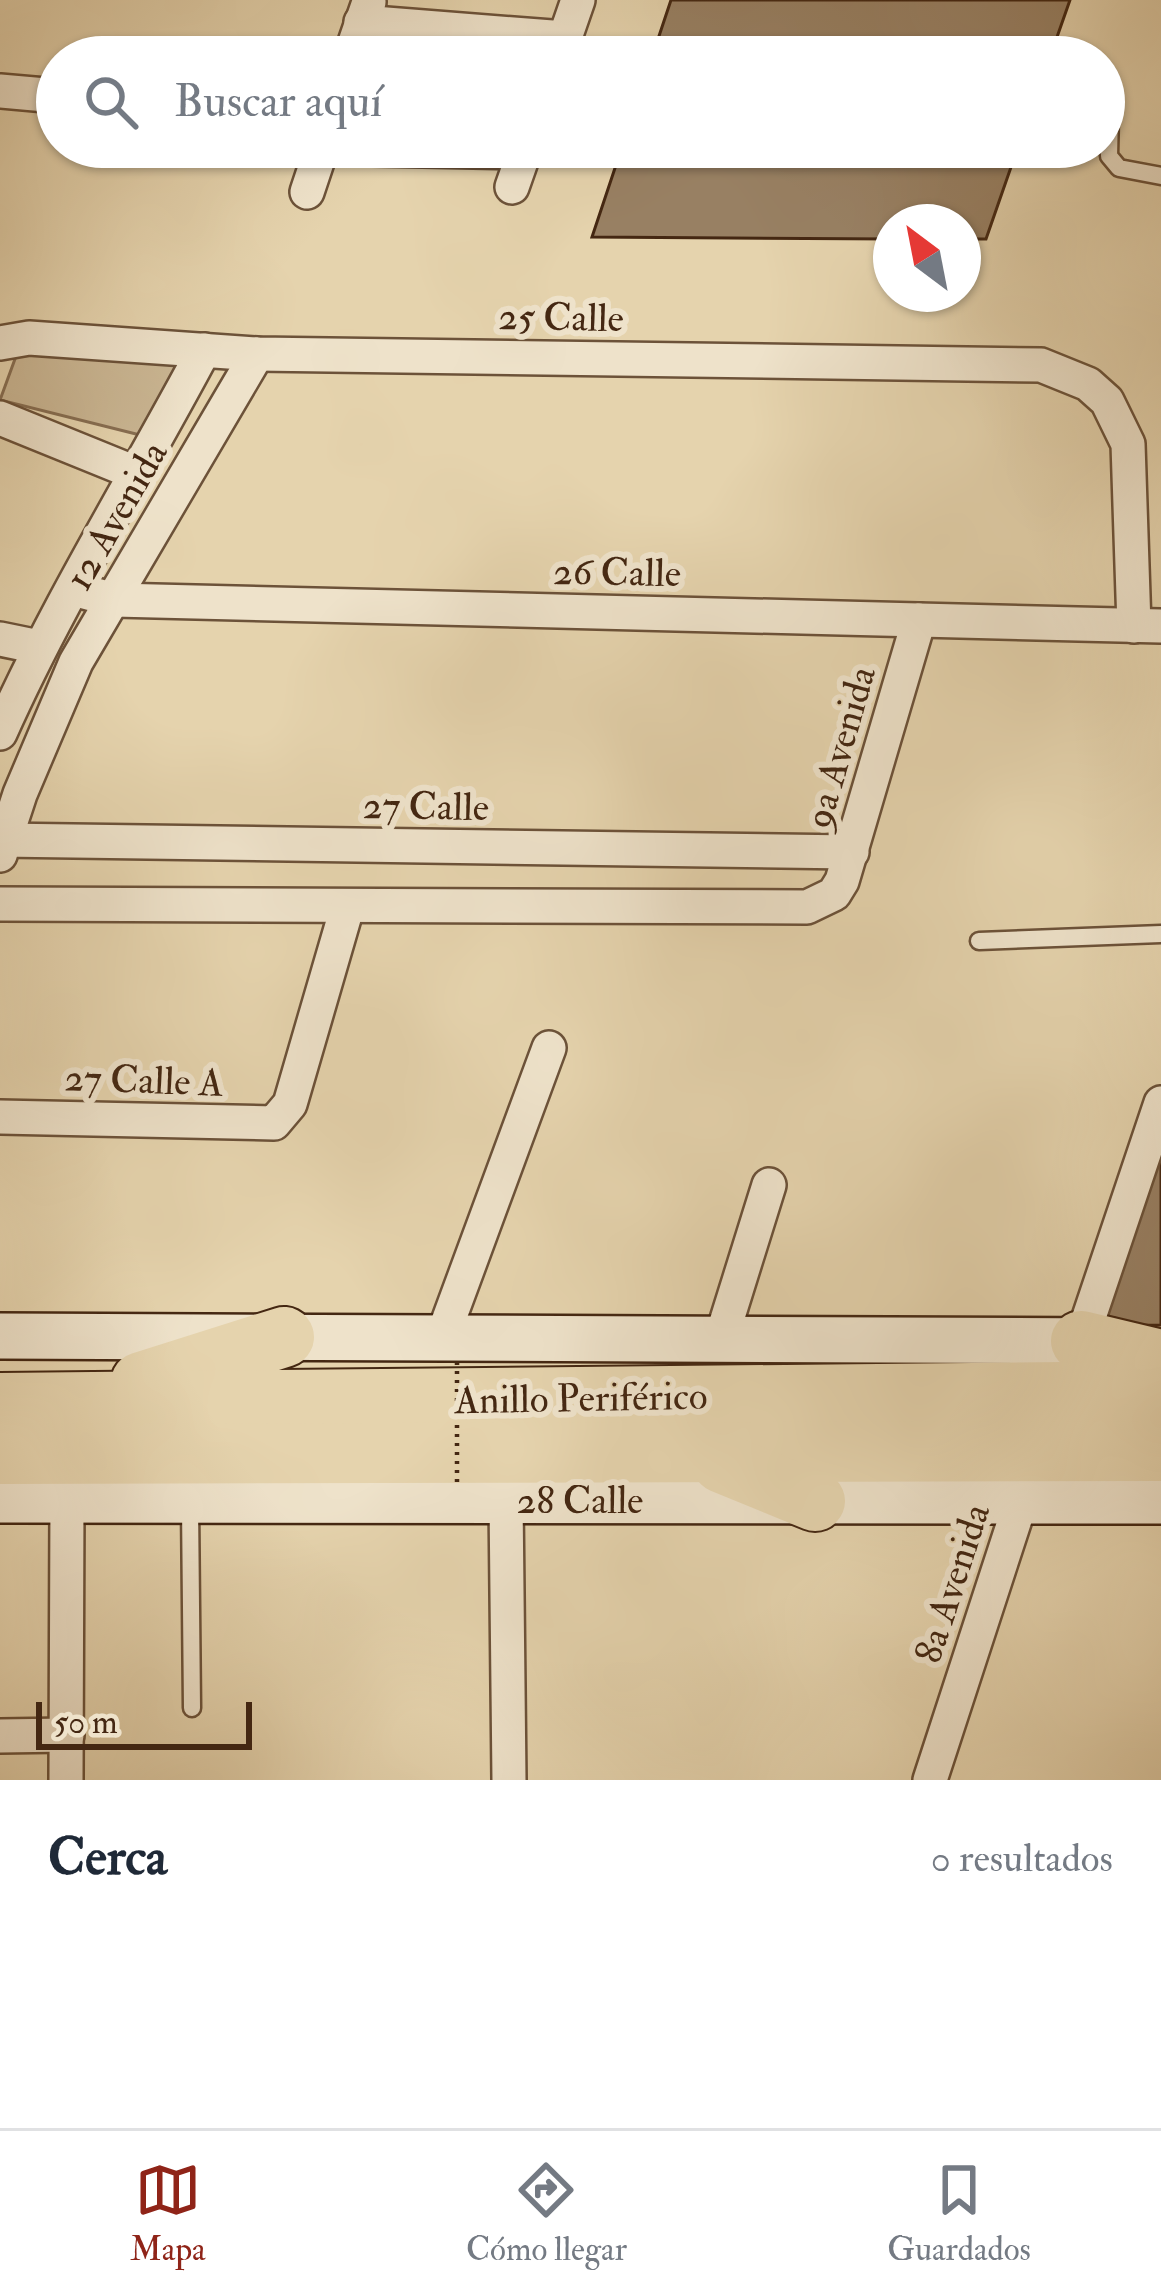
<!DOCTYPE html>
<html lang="es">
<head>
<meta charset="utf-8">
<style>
	body { margin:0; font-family:"IM FELL Double Pica",serif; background:#f6f6f7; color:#1f2937 }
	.compass { position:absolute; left:873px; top:204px; width:108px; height:108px; border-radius:50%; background:#fff; box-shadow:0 3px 9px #0004; rotate:328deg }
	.scale { position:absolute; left:36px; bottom:30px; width:216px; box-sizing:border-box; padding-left:12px; border:6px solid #442712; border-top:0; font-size:33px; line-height:42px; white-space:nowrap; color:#442712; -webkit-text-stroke:9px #eee2ca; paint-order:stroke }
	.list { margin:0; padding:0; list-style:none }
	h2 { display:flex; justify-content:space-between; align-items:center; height:156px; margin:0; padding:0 48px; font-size:51px }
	h2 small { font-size:39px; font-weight:400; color:#747a83 }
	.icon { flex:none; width:66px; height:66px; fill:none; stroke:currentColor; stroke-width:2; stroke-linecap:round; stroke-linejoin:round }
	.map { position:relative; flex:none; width:1161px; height:1780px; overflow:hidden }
	.search { position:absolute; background:#fff; box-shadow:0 3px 9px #0004; left:36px; right:36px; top:36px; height:132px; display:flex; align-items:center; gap:30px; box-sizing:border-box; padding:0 42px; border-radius:66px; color:#747a83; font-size:45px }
	.sheet { height:348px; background:#fff }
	nav { display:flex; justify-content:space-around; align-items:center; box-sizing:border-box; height:168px; border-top:3px solid #e0e1e3; background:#fff; font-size:33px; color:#747a83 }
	nav a { display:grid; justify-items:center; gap:6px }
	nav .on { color:#8f2418 }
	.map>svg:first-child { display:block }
	.green { fill:#cab693; stroke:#876e52; stroke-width:3 }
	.building { fill:#988063; stroke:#442712; stroke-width:3 }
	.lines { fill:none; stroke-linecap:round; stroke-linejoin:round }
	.lane-casing { stroke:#6c5239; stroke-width:21 }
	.street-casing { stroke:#6c5239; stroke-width:38 }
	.secondary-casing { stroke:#442712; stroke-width:50 }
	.highway-casing { stroke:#442712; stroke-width:64 }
	.lane { stroke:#eee2ca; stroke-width:16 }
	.street { stroke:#eee2ca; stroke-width:33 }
	.secondary { stroke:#eee2ca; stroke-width:45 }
	.highway { stroke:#e5d3ad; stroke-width:60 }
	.path-bridge { stroke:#442712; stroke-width:4.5; stroke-dasharray:3 6; stroke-linecap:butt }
	.labels { text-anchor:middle; stroke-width:12; stroke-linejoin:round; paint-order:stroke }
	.street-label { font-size:39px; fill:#442712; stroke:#eee2ca }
</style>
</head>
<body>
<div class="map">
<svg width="1161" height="1780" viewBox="0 0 1161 1780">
	<rect width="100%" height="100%" fill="#e5d3ad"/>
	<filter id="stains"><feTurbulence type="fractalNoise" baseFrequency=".00167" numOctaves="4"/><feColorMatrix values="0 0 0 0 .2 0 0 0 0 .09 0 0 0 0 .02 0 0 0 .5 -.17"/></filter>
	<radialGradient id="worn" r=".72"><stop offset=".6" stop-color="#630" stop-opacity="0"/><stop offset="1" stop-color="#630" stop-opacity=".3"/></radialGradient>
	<!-- green -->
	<polygon class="green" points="19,348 201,353 148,437 0,400"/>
	<!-- building -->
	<g class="building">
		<polygon points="671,0 1070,0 1050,57 652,57"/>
		<polygon points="622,147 1018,147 986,239 963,239 963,222 891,222 891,239 592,237"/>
		<polygon points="1161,1154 1161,1325 1103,1326"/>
	</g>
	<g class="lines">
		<!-- lane casing -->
		<g class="lane-casing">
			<g id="lane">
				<polyline points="1110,114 1109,156 1119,168 1161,176"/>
				<polyline points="979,941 1161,934"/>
				<polyline points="190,1505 192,1708"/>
			</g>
		</g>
		<!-- street casing -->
		<g class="street-casing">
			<g id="street">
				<polyline points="361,22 565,38"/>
				<polyline points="559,55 578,0"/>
				<polyline points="350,57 369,2"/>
				<polyline points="0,91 57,96"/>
				<polyline points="322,148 524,152"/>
				<polyline points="512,187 526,147"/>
				<polyline points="307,192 322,147"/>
				<polyline points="0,343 29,338 257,354 1041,365 1088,384 1107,401 1128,444 1134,626"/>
				<polyline points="0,418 138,474"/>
				<polyline points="73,589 115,600 1161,626"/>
				<polyline points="0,639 39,647"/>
				<path d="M0,733C59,601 136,478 204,350"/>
				<polyline points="0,840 852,852"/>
				<polyline points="0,855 20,794 76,662 257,354"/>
				<polyline points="0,904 807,907 834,894 842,881 919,620"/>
				<polyline points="0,1117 274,1123 290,1104 347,908"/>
				<polyline points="442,1338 549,1048"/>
				<polyline points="721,1339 769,1185"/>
				<polyline points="1081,1341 1161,1103"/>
				<polyline points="506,1499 509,1780"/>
				<polyline points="0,1736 67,1735"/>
				<polyline points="66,1780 67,1499"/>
				<polyline points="930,1780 1021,1501 1036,1487"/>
			</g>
		</g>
		<!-- secondary casing -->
		<g class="secondary-casing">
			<g id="secondary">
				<polyline points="0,1336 1110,1341"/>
				<polyline points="0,1500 1161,1501"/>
			</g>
		</g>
		<!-- highway casing -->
		<g class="highway-casing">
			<g id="highway">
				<polyline points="1081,1341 1161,1360"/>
				<polyline points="141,1382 284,1337"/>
				<polyline points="0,1403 1065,1392 1161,1396"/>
				<polyline points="0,1454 1161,1451"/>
				<polyline points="722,1463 815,1501"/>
			</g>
		</g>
		<!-- lane -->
		<use href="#lane" class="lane"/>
		<!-- street -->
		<use href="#street" class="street"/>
		<!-- secondary -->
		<use href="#secondary" class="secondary"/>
		<!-- highway -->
		<use href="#highway" class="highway"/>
		<!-- path-bridge -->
		<polyline class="path-bridge" points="457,1362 457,1485"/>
	</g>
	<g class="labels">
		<!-- street labels -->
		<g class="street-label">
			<text transform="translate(561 316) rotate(1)" y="14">25 Calle</text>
			<text transform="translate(115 515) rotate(-60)" y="14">12 Avenida</text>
			<text transform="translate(617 571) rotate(1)" y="14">26 Calle</text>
			<text transform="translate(839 747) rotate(-74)" y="14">9a Avenida</text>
			<text transform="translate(426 805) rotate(1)" y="14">27 Calle</text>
			<text transform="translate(144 1079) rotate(2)" y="14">27 Calle A</text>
			<text transform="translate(581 1397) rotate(-1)" y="14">Anillo Periférico</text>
			<text x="580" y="1513">28 Calle</text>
			<text transform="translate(951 1583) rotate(-72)" y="14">8a Avenida</text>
		</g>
	</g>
	<rect width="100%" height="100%" filter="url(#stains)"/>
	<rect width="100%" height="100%" fill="url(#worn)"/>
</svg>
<svg class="compass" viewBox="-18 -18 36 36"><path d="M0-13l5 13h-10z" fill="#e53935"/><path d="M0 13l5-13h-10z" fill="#747a83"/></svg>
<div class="scale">50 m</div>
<div class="search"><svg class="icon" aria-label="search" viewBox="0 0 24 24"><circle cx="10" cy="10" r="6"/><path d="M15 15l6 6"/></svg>Buscar aquí</div>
</div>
<section class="sheet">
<h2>Cerca<small>0 resultados</small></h2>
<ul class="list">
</ul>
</section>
<nav>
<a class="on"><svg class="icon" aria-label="map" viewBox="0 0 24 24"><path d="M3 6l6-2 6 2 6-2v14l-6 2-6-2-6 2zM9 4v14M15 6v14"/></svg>Mapa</a>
<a><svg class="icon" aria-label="directions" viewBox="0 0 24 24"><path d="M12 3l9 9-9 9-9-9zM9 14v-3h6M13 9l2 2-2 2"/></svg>Cómo llegar</a>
<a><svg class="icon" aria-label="saved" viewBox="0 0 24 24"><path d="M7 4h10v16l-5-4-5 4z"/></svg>Guardados</a>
</nav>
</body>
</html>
